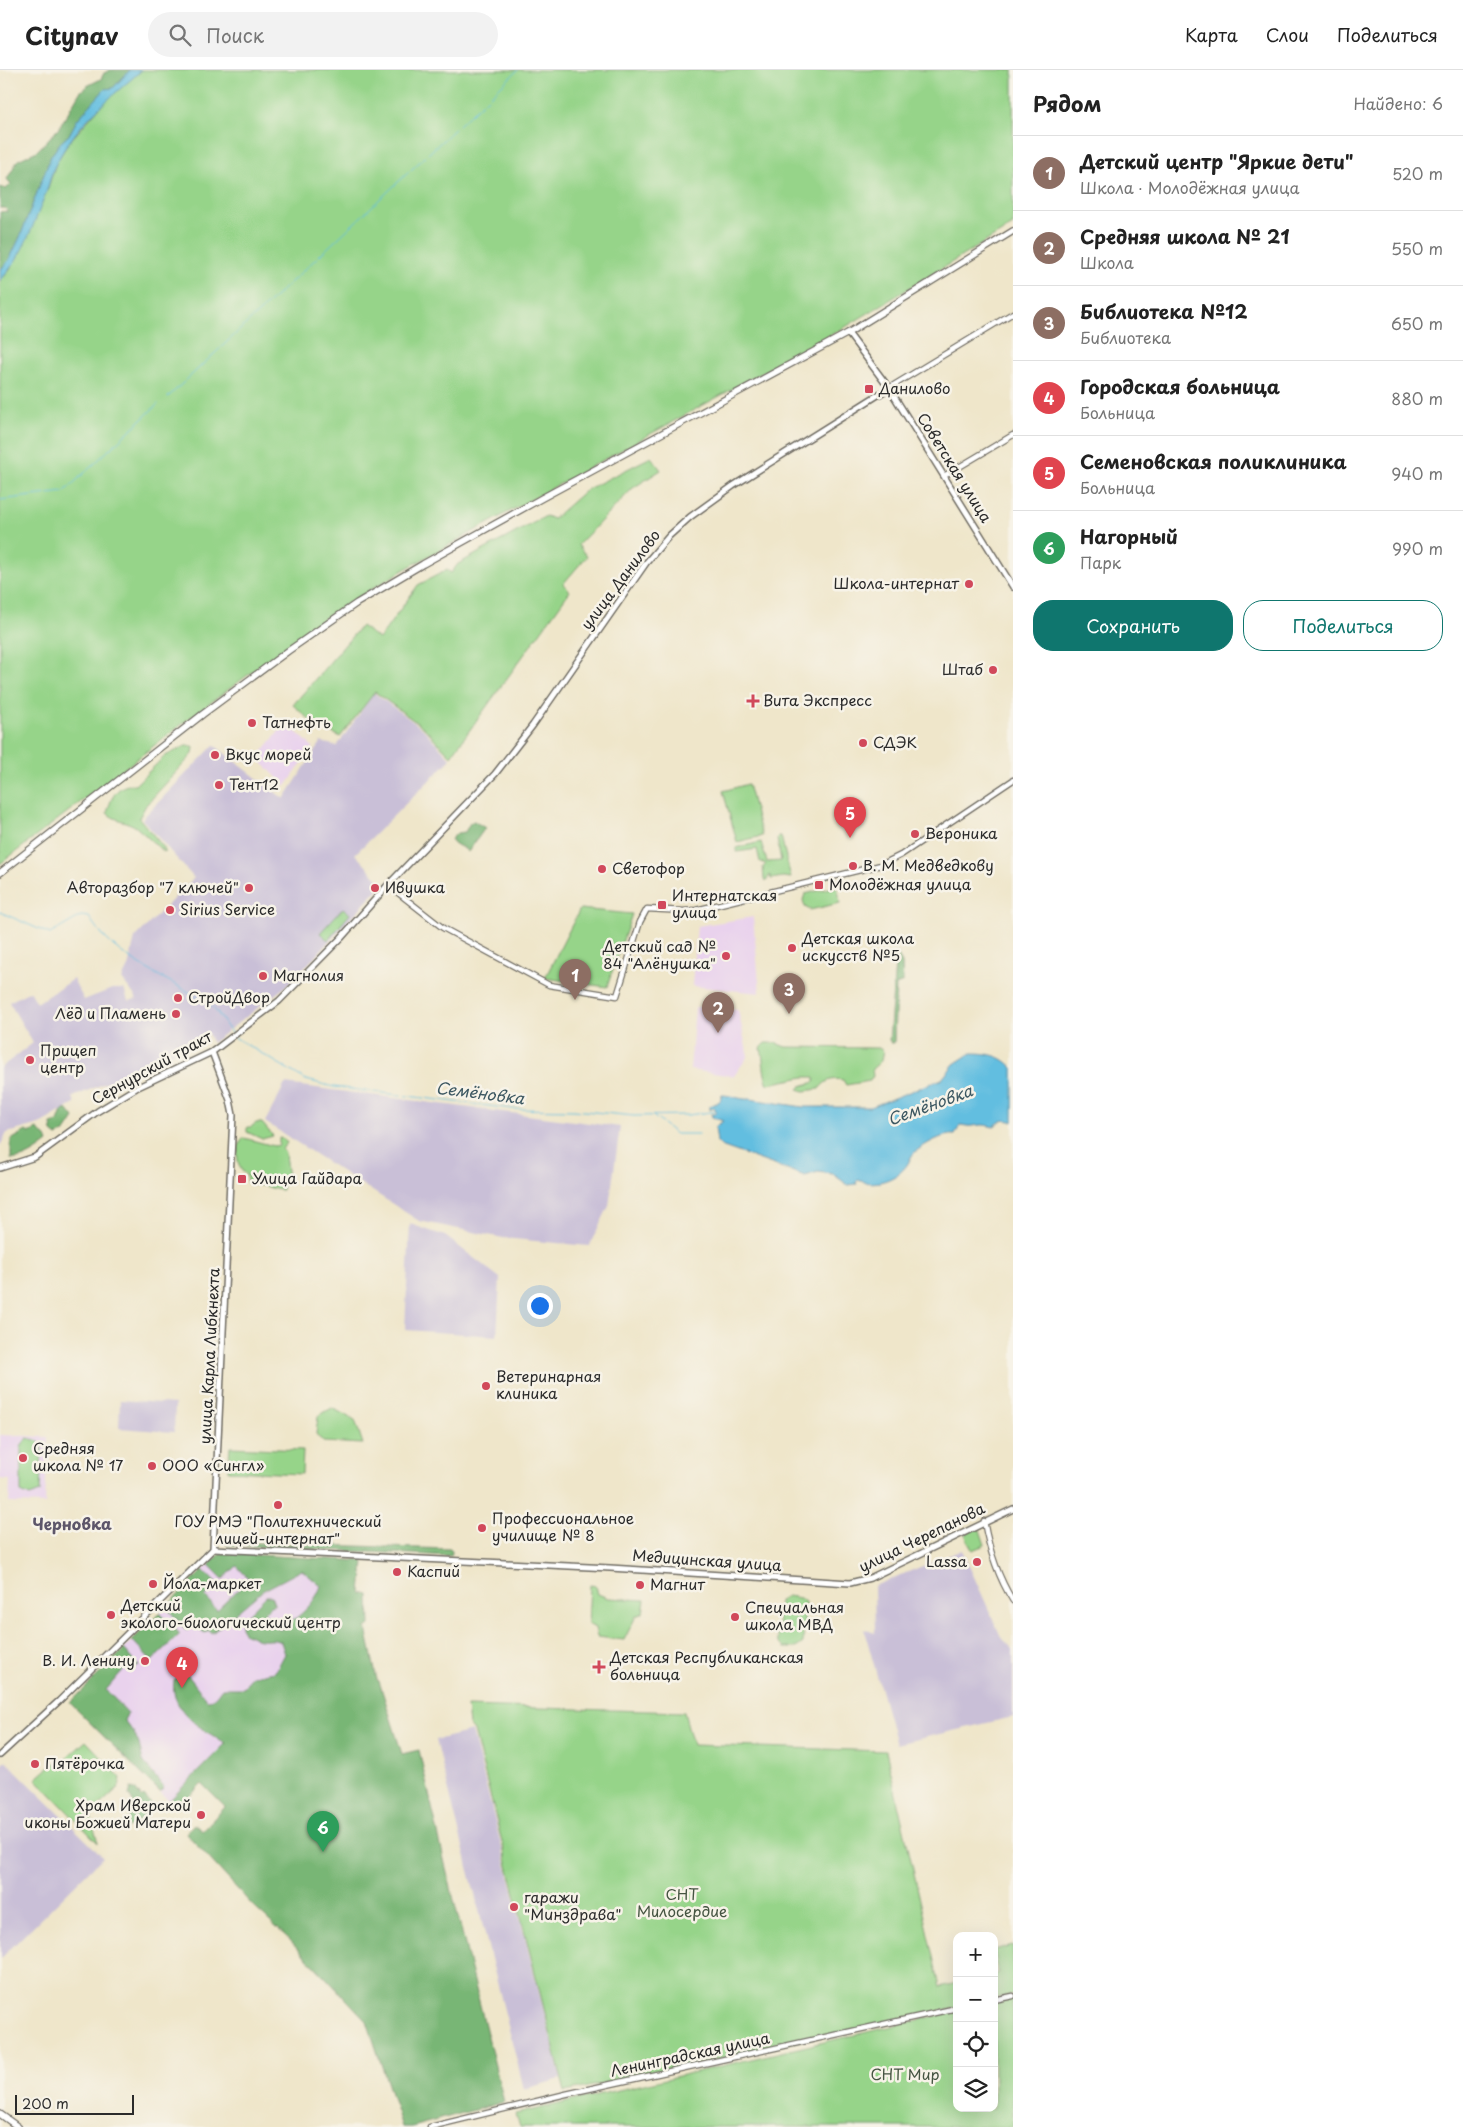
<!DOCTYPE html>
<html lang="ru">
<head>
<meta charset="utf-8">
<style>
	body { margin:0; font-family:"Playpen Sans",sans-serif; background:#f2f2f2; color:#222 }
	.controls { position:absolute; right:15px; bottom:15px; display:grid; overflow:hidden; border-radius:10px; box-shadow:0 5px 20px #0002 }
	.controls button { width:45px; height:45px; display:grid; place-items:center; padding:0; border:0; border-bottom:1px solid #e0e0e0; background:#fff; color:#222; font:25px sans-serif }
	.scale { position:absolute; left:15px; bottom:12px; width:119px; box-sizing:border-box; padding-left:5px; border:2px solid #2b2b2b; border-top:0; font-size:14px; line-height:18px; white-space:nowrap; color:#2b2b2b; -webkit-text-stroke:4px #f7f3e8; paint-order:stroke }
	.you { position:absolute; left:539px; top:1235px; width:18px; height:18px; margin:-12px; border:4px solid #fff; border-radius:50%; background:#1a73e8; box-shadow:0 0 0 8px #1a73e833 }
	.badge { display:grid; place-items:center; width:32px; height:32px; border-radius:50%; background:#0f766e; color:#fff; font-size:16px; font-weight:700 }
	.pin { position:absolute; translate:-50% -41px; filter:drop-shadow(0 1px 2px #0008) }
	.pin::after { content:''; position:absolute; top:26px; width:18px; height:15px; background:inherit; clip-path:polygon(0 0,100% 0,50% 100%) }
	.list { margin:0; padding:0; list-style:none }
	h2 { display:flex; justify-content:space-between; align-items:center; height:65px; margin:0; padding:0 20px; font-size:21px }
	h2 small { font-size:16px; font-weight:400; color:#767676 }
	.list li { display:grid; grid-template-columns:32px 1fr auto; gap:15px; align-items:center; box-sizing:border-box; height:75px; padding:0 20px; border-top:1px solid #e0e0e0 }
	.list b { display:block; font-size:19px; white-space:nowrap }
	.list p { margin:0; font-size:16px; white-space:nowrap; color:#767676 }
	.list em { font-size:16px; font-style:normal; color:#767676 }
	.actions { display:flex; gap:10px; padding:15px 20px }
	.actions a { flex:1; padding:11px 0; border:1px solid #0f766e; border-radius:20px; text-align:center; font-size:18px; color:#0f766e }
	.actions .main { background:#0f766e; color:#fff }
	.icon { flex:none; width:28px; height:28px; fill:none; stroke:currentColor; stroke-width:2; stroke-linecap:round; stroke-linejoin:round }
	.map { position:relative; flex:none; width:1013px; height:2057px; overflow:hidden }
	header { display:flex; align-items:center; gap:30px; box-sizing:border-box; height:70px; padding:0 25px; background:#fff; border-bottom:1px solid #e0e0e0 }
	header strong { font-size:24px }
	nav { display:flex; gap:28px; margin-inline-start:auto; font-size:18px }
	.search { width:350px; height:45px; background:#f2f2f2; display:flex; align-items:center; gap:12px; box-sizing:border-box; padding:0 18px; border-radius:28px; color:#767676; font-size:19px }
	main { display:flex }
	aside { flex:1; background:#fff }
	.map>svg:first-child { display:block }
	.built { fill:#e9d2ed }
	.industrial { fill:#c9bfd7 }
	.green { fill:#96d489; stroke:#60805a }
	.forest { fill:#78b675; stroke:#527050 }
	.water { fill:#62bee0; stroke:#467486 }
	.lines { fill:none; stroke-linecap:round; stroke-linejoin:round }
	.stream { stroke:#62bee0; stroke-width:1 }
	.tertiary-casing { stroke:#706c63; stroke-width:7 }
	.secondary-casing { stroke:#706c63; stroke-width:8 }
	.primary-casing { stroke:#706c63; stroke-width:8 }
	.tertiary { stroke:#fff; stroke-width:4.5 }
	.secondary { stroke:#fff; stroke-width:5 }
	.primary { stroke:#fff; stroke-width:5.5 }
	.poi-dot { fill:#d1495b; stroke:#f7f3e8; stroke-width:2 }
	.labels { text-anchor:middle; stroke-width:5; stroke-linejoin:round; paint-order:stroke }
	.poi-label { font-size:15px; fill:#2b2b2b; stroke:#f7f3e8; text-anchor:start }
	.street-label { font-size:15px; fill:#2b2b2b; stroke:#f7f3e8 }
	.park-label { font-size:15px; fill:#465542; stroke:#f7f3e8 }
	.water-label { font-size:16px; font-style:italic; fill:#3c5761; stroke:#f7f3e8 }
	.neighbourhood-label { font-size:16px; font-weight:bold; fill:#5d566a; stroke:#f7f3e8 }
</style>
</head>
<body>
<header>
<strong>Citynav</strong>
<div class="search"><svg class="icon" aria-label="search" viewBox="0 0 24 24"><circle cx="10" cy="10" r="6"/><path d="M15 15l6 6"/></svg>Поиск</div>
<nav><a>Карта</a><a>Слои</a><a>Поделиться</a></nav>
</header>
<main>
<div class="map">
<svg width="1013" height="2057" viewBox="0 0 1013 2057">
	<rect width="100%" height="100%" fill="#f7f3e8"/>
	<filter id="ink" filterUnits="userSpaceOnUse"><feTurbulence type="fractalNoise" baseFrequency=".02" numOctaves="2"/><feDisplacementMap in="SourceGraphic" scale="10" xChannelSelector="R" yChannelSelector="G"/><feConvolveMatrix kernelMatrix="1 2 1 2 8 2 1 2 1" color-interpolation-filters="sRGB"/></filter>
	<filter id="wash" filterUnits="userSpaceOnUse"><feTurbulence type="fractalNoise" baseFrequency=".0096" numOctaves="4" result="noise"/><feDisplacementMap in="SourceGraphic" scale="20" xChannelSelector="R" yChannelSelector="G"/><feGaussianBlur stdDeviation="1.12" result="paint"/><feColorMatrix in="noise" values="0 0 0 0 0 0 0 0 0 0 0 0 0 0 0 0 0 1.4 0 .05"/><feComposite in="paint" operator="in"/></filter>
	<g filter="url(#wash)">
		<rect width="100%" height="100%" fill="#efe6ca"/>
		<!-- built -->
		<g class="built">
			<polygon points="286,653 313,677 286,716 257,688"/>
			<polygon points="753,847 760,923 692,916 697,856"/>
			<polygon points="695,937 738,940 748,986 734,1006 690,1000"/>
			<polygon points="0,1365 48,1367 45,1434 9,1433 10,1410 0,1409"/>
			<polygon points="220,1483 364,1491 294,1603 169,1731 70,1633"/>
		</g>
		<!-- industrial -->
		<g class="industrial">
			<polygon points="374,623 423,659 451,689 355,784 383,814 290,913 212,973 208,963 170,985 73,1027 75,1033 40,1054 7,1063 0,1076 0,998 33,973 9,932 30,921 37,933 73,909 84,930 112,919 124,919 128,931 137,929 122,909 128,897 135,868 194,808 142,749 214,675 284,729 321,672 337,676"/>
			<polygon points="285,1014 620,1057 609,1136 589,1176 503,1168 419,1151 265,1052"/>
			<polygon points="410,1154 445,1166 500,1208 497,1266 405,1260"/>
			<polygon points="120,1330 175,1334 174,1362 119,1358"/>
			<polygon points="962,1480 1001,1567 1013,1579 1013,1647 896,1674 864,1559 875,1563 874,1516"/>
			<polygon points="472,1661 561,2009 524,2019 436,1670"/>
			<polygon points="6,1691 103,1787 0,1889 0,1697"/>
		</g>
		<!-- green -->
		<g class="green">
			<polygon points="142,0 1013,0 1013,155 847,256 405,499 329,545 194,645 0,794 0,211 10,200 48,118 56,93 69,72 108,28"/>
			<polygon points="651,387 661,400 633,418 578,475 587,486 563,514 570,521 451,686 424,658 375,622 340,667 311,651 293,635 361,556 379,569 418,515 447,500 451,503 458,494 546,446 553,449 586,420"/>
			<path d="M188,675L194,677L193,684L146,735L139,748L165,779L164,782C154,774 146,765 136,757C128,751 115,751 107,743C111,728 117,713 135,715L165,686Z"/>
			<polygon points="748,714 762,766 737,772 723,721"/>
			<polygon points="778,766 781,766 791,808 783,807 771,809 770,805 766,811 764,809 763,797 766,794 760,792 757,779 737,782 736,778 761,772 767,792 781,791 777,769"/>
			<polygon points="833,817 838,819 840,833 810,840 805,837 803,830 805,824"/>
			<polygon points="343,838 350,844 328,870 320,863"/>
			<polygon points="580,839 632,844 607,917 545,908"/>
			<path d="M766,973H775L786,977L879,978L883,981L881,991L872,999L873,1006L870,1011L846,1015L843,1010C833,1008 826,1010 819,1019L804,1021L798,1019L801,1016L815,1012V1007H804L768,1014C763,1003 764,990 761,978Z"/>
			<polygon points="256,1053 262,1053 273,1066 262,1069 247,1062 247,1057 251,1057"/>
			<path d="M244,1068L274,1076L279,1075V1068L284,1069L287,1073L282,1079L285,1083L288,1110L283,1114L282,1120C275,1120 270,1117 264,1116C257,1115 254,1116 247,1113L246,1105C236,1098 234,1076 244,1068Z"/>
			<polygon points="332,1338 355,1350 363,1374 323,1372 316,1364 318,1346"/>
			<polygon points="27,1368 39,1371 42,1376 40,1422 30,1426 21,1422 21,1376"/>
			<polygon points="230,1377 303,1380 302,1404 228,1401"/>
			<polygon points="979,1457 985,1475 972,1480 965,1464"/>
			<polygon points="590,1515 596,1516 598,1524 608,1528 645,1530 643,1543 636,1546 624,1570 597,1567 595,1558 588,1554"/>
			<polygon points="787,1526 800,1528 805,1532 803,1573 796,1578 784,1578 778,1572 779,1531"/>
			<polygon points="467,1636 684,1642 693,1675 886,1681 940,1917 957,1913 957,1937 565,2022 474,1661 469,1655"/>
			<polygon points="86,1671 121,1708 119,1717 90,1744 98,1773 36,1709 54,1693 59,1695"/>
			<polygon points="1013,1875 1013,1924 994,1929 994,1904 999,1903 994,1880"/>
			<polygon points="1013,1929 1013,2057 520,2057 516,2044 957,1941 957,2038 994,2038 994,1933"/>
		</g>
		<!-- forest -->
		<g class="forest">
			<polygon points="111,0 130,0 113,18 105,19 77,50 69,65 60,73 51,86 20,167 9,190 0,200 0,142 8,141 5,138 0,138 0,117 6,119 11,114 7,109 18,90 37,81 59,58 80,22 87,16 101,9 104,3"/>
			<path d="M474,751L485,758L468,782C463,776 456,777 451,769L457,763L465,762L470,753Z"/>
			<polygon points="896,882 902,893 903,912 896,915 894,973 891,973 889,970"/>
			<polygon points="67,1039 74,1048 64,1063 57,1066 52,1062 51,1054 58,1052 62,1041"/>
			<path d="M37,1059L46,1067L48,1072C39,1079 23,1091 11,1089V1070L26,1061L29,1063Z"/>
			<polygon points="227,1472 451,1479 452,1482 451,1486 227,1475 225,1473"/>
			<path d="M220,1483L364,1491L361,1523L369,1525L370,1555L366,1558L377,1610L379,1611L402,1684L419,1680L445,1794L504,2032L411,2057H402L367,1951L288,1868L253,1836L186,1763L194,1754L202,1761L225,1737L202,1714L178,1738L169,1731L226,1673C204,1661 169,1641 174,1611L180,1605L187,1604L207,1630C215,1630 217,1624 222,1618H244L252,1606L275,1602L285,1584L281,1572C274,1568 268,1571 260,1570C254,1569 251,1565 245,1564L241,1557V1551L266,1526H272L275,1534L270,1536L264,1543L269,1550L280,1560C297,1548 314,1536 321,1516L302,1500L262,1521L212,1563L208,1560L205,1563L193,1555L187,1561L166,1537L203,1500L218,1515L205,1527L217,1540L249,1509L237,1496L223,1509L209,1495Z"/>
			<polygon points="160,1543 180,1564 152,1591 132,1570"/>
			<polygon points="124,1579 139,1596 124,1599 106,1620 128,1643 124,1650 134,1663 139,1674 143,1691 164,1718 160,1722 70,1633"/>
			<polygon points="131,1718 135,1719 142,1728 144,1726 151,1734 143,1748 125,1760 119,1755 125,1752 137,1739 129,1725"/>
		</g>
		<!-- water -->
		<g class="water">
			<path d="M130,0H142C110,28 77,53 57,92C52,100 50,111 47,120C35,151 23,187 0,211V200L9,190L20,167L51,86L60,73L69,65L77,50L105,19L113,18Z"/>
			<path d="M971,983C987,983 1002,985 1013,998V1052C1003,1048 1000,1052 993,1057C985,1054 980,1055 972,1056C968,1057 964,1055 960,1055L955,1065C944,1063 924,1075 915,1082C911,1085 910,1091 907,1095C896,1110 874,1117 858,1110L856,1112L857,1114L848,1115L833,1104L818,1102L805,1106L721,1076L717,1072L715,1057L723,1051L712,1047L711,1044H715L717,1042L714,1037L710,1040V1036L720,1031L722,1025C732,1025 740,1030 750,1029L803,1037H871L942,1009L954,994Z"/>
		</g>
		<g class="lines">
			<!-- stream -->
			<g class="stream">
				<polyline points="168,327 518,0"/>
				<polyline points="0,430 64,422 158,334"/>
				<path d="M0,842L50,864L81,846L89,847C115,891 167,906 208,934C218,940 225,955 232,964"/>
				<polyline points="234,967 306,1010 334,1017 513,1039 574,1040 634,1046 688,1045 718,1041"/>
				<polyline points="653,1046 676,1064 699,1064"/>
			</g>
		</g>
	</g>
	<g filter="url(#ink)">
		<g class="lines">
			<!-- tertiary casing -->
			<g class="tertiary-casing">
				<g id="tertiary">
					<polyline points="889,318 1013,243"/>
					<polyline points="944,406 1013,365"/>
					<polyline points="388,815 443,858 549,915 617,926 640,852 647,839 684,841 696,840 881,795 901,785 1013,710"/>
					<path d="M984,1451C989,1479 998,1507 1013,1531"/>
					<polyline points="994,1930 1013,1926"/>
					<polyline points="430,2057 566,2024 957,1938"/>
				</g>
			</g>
			<!-- secondary casing -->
			<g class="secondary-casing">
				<g id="secondary">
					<polyline points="848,263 889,318 1013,517"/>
					<polyline points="0,1098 35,1087 98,1041 136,1018 212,982 279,931 341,868 388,815 495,704 533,655 646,493 669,466 690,447 733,416 889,318"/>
					<polyline points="213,1479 610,1498 850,1513 870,1508 1013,1439"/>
					<polyline points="0,1685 59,1631 213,1479 233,1045 230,1030 212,982"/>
				</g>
			</g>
			<!-- primary casing -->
			<g class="primary-casing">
				<g id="primary">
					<polyline points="0,803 203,644 288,581 357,533 423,494 542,428 848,263 1013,161"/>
					<polyline points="0,2044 18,2057"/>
				</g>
			</g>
			<!-- tertiary -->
			<use href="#tertiary" class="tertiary"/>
			<!-- secondary -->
			<use href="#secondary" class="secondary"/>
			<!-- primary -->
			<use href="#primary" class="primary"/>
		</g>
	</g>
	<!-- markers -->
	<g class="poi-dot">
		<rect x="864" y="314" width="10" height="10" rx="2.5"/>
		<circle cx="969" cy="514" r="5"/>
		<circle cx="993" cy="600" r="5"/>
		<path d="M750.5 623.5h5v5h5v5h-5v5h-5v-5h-5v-5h5z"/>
		<circle cx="252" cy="653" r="5"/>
		<circle cx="863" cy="673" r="5"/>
		<circle cx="215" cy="685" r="5"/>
		<circle cx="219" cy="715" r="5"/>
		<circle cx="915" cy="764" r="5"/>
		<circle cx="853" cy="796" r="5"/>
		<circle cx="602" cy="799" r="5"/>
		<rect x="814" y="810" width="10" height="10" rx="2.5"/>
		<circle cx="249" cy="818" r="5"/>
		<circle cx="375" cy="818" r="5"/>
		<rect x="657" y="830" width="10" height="10" rx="2.5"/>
		<circle cx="170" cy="840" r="5"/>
		<circle cx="792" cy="878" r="5"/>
		<circle cx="726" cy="886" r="5"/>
		<circle cx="263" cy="906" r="5"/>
		<circle cx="178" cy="928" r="5"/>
		<circle cx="176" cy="944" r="5"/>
		<circle cx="30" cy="990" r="5"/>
		<rect x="237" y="1104" width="10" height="10" rx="2.5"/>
		<circle cx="486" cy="1316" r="5"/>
		<circle cx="23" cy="1388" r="5"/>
		<circle cx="152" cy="1396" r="5"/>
		<circle cx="278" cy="1435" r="5"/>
		<circle cx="482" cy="1458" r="5"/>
		<circle cx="977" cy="1492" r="5"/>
		<circle cx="397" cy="1502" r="5"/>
		<circle cx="153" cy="1514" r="5"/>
		<circle cx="640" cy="1515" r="5"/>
		<circle cx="111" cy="1545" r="5"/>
		<circle cx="735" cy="1547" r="5"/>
		<circle cx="145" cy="1591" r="5"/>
		<path d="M596.5 1589.5h5v5h5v5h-5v5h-5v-5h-5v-5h5z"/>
		<circle cx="35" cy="1694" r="5"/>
		<circle cx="201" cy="1745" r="5"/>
		<circle cx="514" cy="1837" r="5"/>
	</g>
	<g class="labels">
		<!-- poi labels -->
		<g class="poi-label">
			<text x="879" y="324">Данилово</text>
			<text x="959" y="519" text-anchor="end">Школа-интернат</text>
			<text x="983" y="605" text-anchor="end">Штаб</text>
			<text x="763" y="636">Вита Экспресс</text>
			<text x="262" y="658">Татнефть</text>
			<text x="873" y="678">СДЭК</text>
			<text x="225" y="690">Вкус морей</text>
			<text x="229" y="720">Тент12</text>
			<text x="925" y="769">Вероника</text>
			<text x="863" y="801">В. М. Медведкову</text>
			<text x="612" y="804">Светофор</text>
			<text x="829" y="820">Молодёжная улица</text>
			<text x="239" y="823" text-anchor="end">Авторазбор "7 ключей"</text>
			<text x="385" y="823">Ивушка</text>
			<text x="672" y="831">Интернатская<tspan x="672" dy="17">улица</tspan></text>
			<text x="180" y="845">Sirius Service</text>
			<text x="802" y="874">Детская школа<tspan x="802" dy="17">искусств №5</tspan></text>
			<text x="716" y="882" text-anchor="end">Детский сад №<tspan x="716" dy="17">84 "Алёнушка"</tspan></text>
			<text x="273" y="911">Магнолия</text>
			<text x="188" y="933">СтройДвор</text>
			<text x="166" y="949" text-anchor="end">Лёд и Пламень</text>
			<text x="40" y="986">Прицеп<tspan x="40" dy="17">центр</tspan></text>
			<text x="252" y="1114">Улица Гайдара</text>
			<text x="496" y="1312">Ветеринарная<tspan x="496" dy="17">клиника</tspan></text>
			<text x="33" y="1384">Средняя<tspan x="33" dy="17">школа № 17</tspan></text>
			<text x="162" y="1401">ООО «Сингл»</text>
			<text x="492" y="1454">Профессиональное<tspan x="492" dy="17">училище № 8</tspan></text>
			<text x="278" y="1457" text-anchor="middle">ГОУ РМЭ "Политехнический<tspan x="278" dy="17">лицей-интернат"</tspan></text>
			<text x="967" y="1497" text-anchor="end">Lassa</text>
			<text x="407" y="1507">Каспий</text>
			<text x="163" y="1519">Йола-маркет</text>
			<text x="650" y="1520">Магнит</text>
			<text x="121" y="1541">Детский<tspan x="121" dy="17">эколого-биологический центр</tspan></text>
			<text x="745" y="1543">Специальная<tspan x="745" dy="17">школа МВД</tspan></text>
			<text x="610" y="1593">Детская Республиканская<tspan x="610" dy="17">больница</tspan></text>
			<text x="135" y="1596" text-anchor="end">В. И. Ленину</text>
			<text x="45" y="1699">Пятёрочка</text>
			<text x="191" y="1741" text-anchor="end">Храм Иверской<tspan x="191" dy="17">иконы Божией Матери</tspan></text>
			<text x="524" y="1833">гаражи<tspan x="524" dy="17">"Минздрава"</tspan></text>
		</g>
		<!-- street labels -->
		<g class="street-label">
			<text transform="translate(954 398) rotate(58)" y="5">Советская улица</text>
			<text transform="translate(621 510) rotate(-53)" y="5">улица Данилово</text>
			<text transform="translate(152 998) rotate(-29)" y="5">Сернурский тракт</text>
			<text transform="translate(210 1286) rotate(-87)" y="5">улица Карла Либкнехта</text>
			<text transform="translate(922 1468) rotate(-26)" y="5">улица Черепанова</text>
			<text transform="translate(707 1491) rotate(4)" y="5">Медицинская улица</text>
			<text transform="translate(690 1985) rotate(-12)" y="5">Ленинградская улица</text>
		</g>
		<!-- park labels -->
		<g class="park-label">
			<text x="682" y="1830">СНТ<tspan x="682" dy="17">Милосердие</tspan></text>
			<text x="905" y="2010">СНТ Мир</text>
		</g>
		<!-- water labels -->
		<g class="water-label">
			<text transform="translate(480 1023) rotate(7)" y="6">Семёновка</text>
			<text transform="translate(930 1035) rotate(-20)" y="6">Семёновка</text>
		</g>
		<!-- neighbourhood labels -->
		<g class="neighbourhood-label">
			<text x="72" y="1460">Черновка</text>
		</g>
	</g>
</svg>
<div class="controls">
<button>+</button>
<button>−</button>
<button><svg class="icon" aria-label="locate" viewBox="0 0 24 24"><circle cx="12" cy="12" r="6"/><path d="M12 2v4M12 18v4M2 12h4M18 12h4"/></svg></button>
<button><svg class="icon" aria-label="layers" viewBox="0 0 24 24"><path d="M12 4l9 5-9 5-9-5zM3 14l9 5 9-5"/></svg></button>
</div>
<div class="scale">200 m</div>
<div class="you"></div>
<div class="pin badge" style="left:575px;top:930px;background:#8d6e63">1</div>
<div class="pin badge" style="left:718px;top:963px;background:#8d6e63">2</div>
<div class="pin badge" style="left:789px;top:944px;background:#8d6e63">3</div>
<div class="pin badge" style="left:182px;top:1618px;background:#e0444e">4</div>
<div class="pin badge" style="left:850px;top:768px;background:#e0444e">5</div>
<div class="pin badge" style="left:323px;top:1782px;background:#2e9e5b">6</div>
</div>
<aside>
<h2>Рядом<small>Найдено: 6</small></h2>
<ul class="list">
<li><span class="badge" style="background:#8d6e63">1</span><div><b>Детский центр &quot;Яркие дети&quot;</b><p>Школа · Молодёжная улица</p></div><em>520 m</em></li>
<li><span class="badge" style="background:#8d6e63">2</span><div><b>Средняя школа № 21</b><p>Школа</p></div><em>550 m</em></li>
<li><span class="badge" style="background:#8d6e63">3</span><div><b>Библиотека №12</b><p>Библиотека</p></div><em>650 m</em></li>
<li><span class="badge" style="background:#e0444e">4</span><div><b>Городская больница</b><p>Больница</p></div><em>880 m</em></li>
<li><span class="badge" style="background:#e0444e">5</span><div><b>Семеновская поликлиника</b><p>Больница</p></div><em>940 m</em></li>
<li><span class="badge" style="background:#2e9e5b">6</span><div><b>Нагорный</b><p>Парк</p></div><em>990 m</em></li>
</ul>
<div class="actions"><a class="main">Сохранить</a><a>Поделиться</a></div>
</aside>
</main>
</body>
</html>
